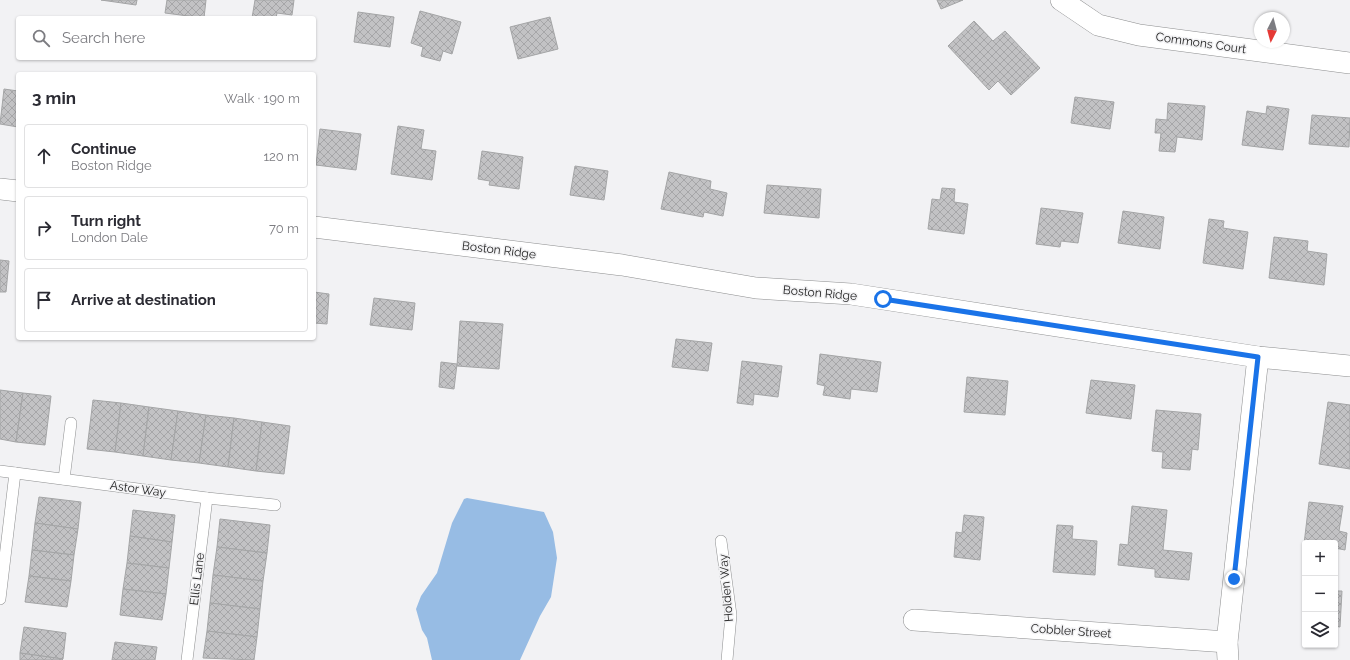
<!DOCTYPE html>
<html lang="en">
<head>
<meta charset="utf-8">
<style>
	body { margin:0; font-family:Raleway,sans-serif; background:#f7f7f7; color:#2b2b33 }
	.controls { position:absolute; right:12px; bottom:12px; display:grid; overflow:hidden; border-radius:4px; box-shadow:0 1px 3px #0004 }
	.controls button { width:36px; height:36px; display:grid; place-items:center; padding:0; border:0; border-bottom:1px solid #e1e1e2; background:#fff; color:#2b2b33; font:20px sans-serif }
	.compass { position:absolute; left:1254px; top:12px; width:36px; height:36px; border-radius:50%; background:#fff; box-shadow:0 1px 3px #0004; rotate:186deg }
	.stop { position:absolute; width:12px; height:12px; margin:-9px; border:3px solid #1a73e8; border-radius:50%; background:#fff }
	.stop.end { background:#1a73e8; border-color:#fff; box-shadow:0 1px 4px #0008 }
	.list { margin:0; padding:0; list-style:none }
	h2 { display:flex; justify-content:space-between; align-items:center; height:52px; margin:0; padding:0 16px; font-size:17px }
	h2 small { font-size:13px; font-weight:400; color:#7c7c81 }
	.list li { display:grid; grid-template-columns:26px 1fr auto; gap:12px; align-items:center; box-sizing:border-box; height:64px; margin:0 8px 8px; padding:0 8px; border:1px solid #e1e1e2; border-radius:4px }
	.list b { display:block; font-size:15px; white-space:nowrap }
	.list p { margin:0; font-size:13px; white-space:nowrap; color:#7c7c81 }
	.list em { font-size:13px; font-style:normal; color:#7c7c81 }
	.icon { flex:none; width:22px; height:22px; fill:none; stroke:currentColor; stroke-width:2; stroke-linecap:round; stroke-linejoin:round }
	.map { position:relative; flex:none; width:1350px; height:660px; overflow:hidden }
	.search { position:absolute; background:#fff; box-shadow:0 1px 3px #0004; left:16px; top:16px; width:300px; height:44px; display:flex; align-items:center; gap:10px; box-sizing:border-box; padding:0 14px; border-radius:4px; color:#7c7c81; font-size:15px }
	.panel { position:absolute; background:#fff; box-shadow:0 1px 3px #0004; left:16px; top:72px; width:300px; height:268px; border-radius:4px }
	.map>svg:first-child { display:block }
	.water { fill:#97bce4 }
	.building { fill:url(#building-cross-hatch); stroke:#a4a5a6 }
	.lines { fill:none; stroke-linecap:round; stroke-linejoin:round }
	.service-casing { stroke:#8d8e8f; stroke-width:12 }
	.minor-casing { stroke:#8d8e8f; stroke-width:22 }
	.service { stroke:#fff; stroke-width:11 }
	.minor { stroke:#fff; stroke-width:21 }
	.route { stroke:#1a73e8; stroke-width:5 }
	.labels { text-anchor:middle; stroke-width:3; stroke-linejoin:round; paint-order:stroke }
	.street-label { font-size:12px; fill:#1d1d1d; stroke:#f2f2f4 }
</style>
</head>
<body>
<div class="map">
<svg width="1350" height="660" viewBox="0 0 1350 660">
	<defs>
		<pattern id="building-cross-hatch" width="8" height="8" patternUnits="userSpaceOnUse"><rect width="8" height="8" fill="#c2c2c4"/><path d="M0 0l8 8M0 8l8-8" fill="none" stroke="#a6a6a8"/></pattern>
	</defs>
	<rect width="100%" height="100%" fill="#f2f2f4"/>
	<!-- water -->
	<polygon class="water" points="467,498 544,512 553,532 557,558 551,597 540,616 520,660 432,660 427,638 422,630 416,609 421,596 437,573 452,523 464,499"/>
	<!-- building -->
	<g class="building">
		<polygon points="101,0 137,0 136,5"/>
		<polygon points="167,0 206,0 204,18 165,13"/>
		<polygon points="255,0 294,0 292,15 277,13 276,18 252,18"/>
		<polygon points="937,0 963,0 941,9"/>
		<polygon points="420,11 461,22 452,54 443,51 440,61 421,56 423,47 411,43"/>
		<polygon points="358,12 394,17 390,47 354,42"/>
		<polygon points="550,17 558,49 518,59 510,27"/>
		<polygon points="974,21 993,41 1005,31 1040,68 1011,95 998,81 989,90 948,46"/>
		<polygon points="4,89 18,91 18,127 0,124"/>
		<polygon points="1075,97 1114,102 1110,129 1071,123"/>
		<polygon points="1168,103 1205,106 1202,140 1177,137 1175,152 1159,151 1161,133 1155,133 1156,119 1167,120"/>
		<polygon points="1267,106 1289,109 1283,150 1242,145 1247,111 1266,114"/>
		<polygon points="1312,115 1350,118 1349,147 1309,144"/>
		<polygon points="398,126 424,130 421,149 436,151 432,180 391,174"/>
		<polygon points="320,129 361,134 356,170 316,165"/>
		<polygon points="482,151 523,157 519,189 489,185 490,181 478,179"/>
		<polygon points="575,166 608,171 604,200 570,195"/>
		<polygon points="669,172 711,181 710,189 727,193 723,216 704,212 703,217 661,209"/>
		<polygon points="767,185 821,189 819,218 764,213"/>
		<polygon points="942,188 955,189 954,202 968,204 964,234 928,229 932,199 940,200"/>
		<polygon points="1041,208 1083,213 1078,243 1061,241 1060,247 1036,244"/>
		<polygon points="1123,211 1164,217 1160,249 1118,243"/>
		<polygon points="1209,219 1224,221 1223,228 1248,232 1243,269 1203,263"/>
		<polygon points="1274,237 1308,241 1307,251 1327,254 1324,285 1269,278"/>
		<polygon points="0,260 9,261 6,292 0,292"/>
		<polygon points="314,292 329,294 327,324 314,323"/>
		<polygon points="374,298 415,303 412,330 370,325"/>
		<polygon points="460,321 503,324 499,369 457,366"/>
		<polygon points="676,339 712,343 708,371 672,367"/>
		<polygon points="820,354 881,362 877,392 851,389 850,399 823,395 825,386 817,384"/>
		<polygon points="742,361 782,366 778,397 754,394 753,405 737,403"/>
		<polygon points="441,362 457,364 454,389 439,387"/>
		<polygon points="967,377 1008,381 1005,415 964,412"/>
		<polygon points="1091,380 1135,385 1131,419 1086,413"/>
		<polygon points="0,390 23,393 16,442 0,439"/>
		<polygon points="23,393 51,396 45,445 16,442"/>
		<polygon points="93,400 121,403 115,452 87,449"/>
		<polygon points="1328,402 1350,405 1350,469 1319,464"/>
		<polygon points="121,403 149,407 143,456 115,452"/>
		<polygon points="149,407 178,411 171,460 143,456"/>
		<polygon points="1156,410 1201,414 1198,450 1192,449 1190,470 1162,468 1163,452 1152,451"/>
		<polygon points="178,411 206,415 199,463 171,460"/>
		<polygon points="206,415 234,418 228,467 199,463"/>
		<polygon points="234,418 262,422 256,471 228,467"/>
		<polygon points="262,422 290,426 284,474 256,471"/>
		<polygon points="39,497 81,502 78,529 35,523"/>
		<polygon points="1309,502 1343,506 1339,531 1347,533 1345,550 1335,548 1335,543 1304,544"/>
		<polygon points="1132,506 1167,510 1163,550 1192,553 1189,580 1155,577 1155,569 1118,565 1120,544 1128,545"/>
		<polygon points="133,510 175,515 172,542 130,536"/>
		<polygon points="964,515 984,517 980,560 954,557 956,532 962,533"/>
		<polygon points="220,519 270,525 267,553 217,547"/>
		<polygon points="35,523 78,529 74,555 32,550"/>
		<polygon points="1057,525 1073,526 1072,539 1097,541 1095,575 1053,572"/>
		<polygon points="130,536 172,542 169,568 127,563"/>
		<polygon points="217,547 267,553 263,581 213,575"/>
		<polygon points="32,550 74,555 71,581 29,576"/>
		<polygon points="127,563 169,568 166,594 123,589"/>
		<polygon points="213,575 263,581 260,609 210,603"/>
		<polygon points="29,576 71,581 67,607 25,602"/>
		<polygon points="123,589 166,594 162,620 120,615"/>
		<polygon points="1335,591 1342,591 1340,627 1335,626"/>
		<polygon points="210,603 260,609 257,637 207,631"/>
		<polygon points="24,627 66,633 63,659 20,653"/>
		<polygon points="207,631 257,637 254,660 203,658"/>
		<polygon points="115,642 157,647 155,660 112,660"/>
		<polygon points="20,653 63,659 62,660 20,660"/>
	</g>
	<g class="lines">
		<!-- service casing -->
		<g class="service-casing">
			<g id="service">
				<polyline points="0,471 207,498 275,505"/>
				<polyline points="64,479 71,423"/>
				<polyline points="721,541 731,615 727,660"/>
				<polyline points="0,599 15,473"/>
				<polyline points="187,660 207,498"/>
			</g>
		</g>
		<!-- minor casing -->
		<g class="minor-casing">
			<g id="minor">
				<polyline points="1061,0 1098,25 1139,35 1350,63"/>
				<polyline points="0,189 18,191"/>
				<polyline points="314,227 622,265 756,288 851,294 1258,357 1350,366"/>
				<polyline points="914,620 1227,642"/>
				<polyline points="1228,660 1227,642 1258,357"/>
			</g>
		</g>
		<!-- service -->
		<use href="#service" class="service"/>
		<!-- minor -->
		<use href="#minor" class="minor"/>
	</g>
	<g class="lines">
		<!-- route -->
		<polyline class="route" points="883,299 1258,357 1234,579"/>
	</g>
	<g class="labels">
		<!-- street labels -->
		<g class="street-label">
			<text transform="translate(1201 43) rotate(8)" y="4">Commons Court</text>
			<text transform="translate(499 250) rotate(7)" y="4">Boston Ridge</text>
			<text transform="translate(820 293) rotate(5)" y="4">Boston Ridge</text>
			<text transform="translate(138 489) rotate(8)" y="4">Astor Way</text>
			<text transform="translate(197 579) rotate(-83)" y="4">Ellis Lane</text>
			<text transform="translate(726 588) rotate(-95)" y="4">Holden Way</text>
			<text transform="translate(1071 631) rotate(4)" y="4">Cobbler Street</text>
		</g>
	</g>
</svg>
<div class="controls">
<button>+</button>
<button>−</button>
<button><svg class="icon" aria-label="layers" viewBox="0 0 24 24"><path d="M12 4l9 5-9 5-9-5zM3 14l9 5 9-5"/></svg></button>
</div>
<svg class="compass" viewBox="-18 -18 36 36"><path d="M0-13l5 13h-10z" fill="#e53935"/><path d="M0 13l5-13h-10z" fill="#7c7c81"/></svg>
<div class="stop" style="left:883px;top:299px"></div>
<div class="stop end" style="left:1234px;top:579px"></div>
<div class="search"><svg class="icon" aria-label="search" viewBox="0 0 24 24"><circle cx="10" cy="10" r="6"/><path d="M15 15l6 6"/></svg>Search here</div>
<section class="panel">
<h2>3 min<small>Walk · 190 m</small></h2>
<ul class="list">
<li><svg class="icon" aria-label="ahead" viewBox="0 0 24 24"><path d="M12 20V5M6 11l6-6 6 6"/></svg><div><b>Continue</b><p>Boston Ridge</p></div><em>120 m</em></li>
<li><svg class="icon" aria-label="right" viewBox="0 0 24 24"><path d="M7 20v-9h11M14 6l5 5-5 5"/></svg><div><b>Turn right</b><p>London Dale</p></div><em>70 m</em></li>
<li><svg class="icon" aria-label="arrive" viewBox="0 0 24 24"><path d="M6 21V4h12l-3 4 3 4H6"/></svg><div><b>Arrive at destination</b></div></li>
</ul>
</section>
</div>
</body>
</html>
